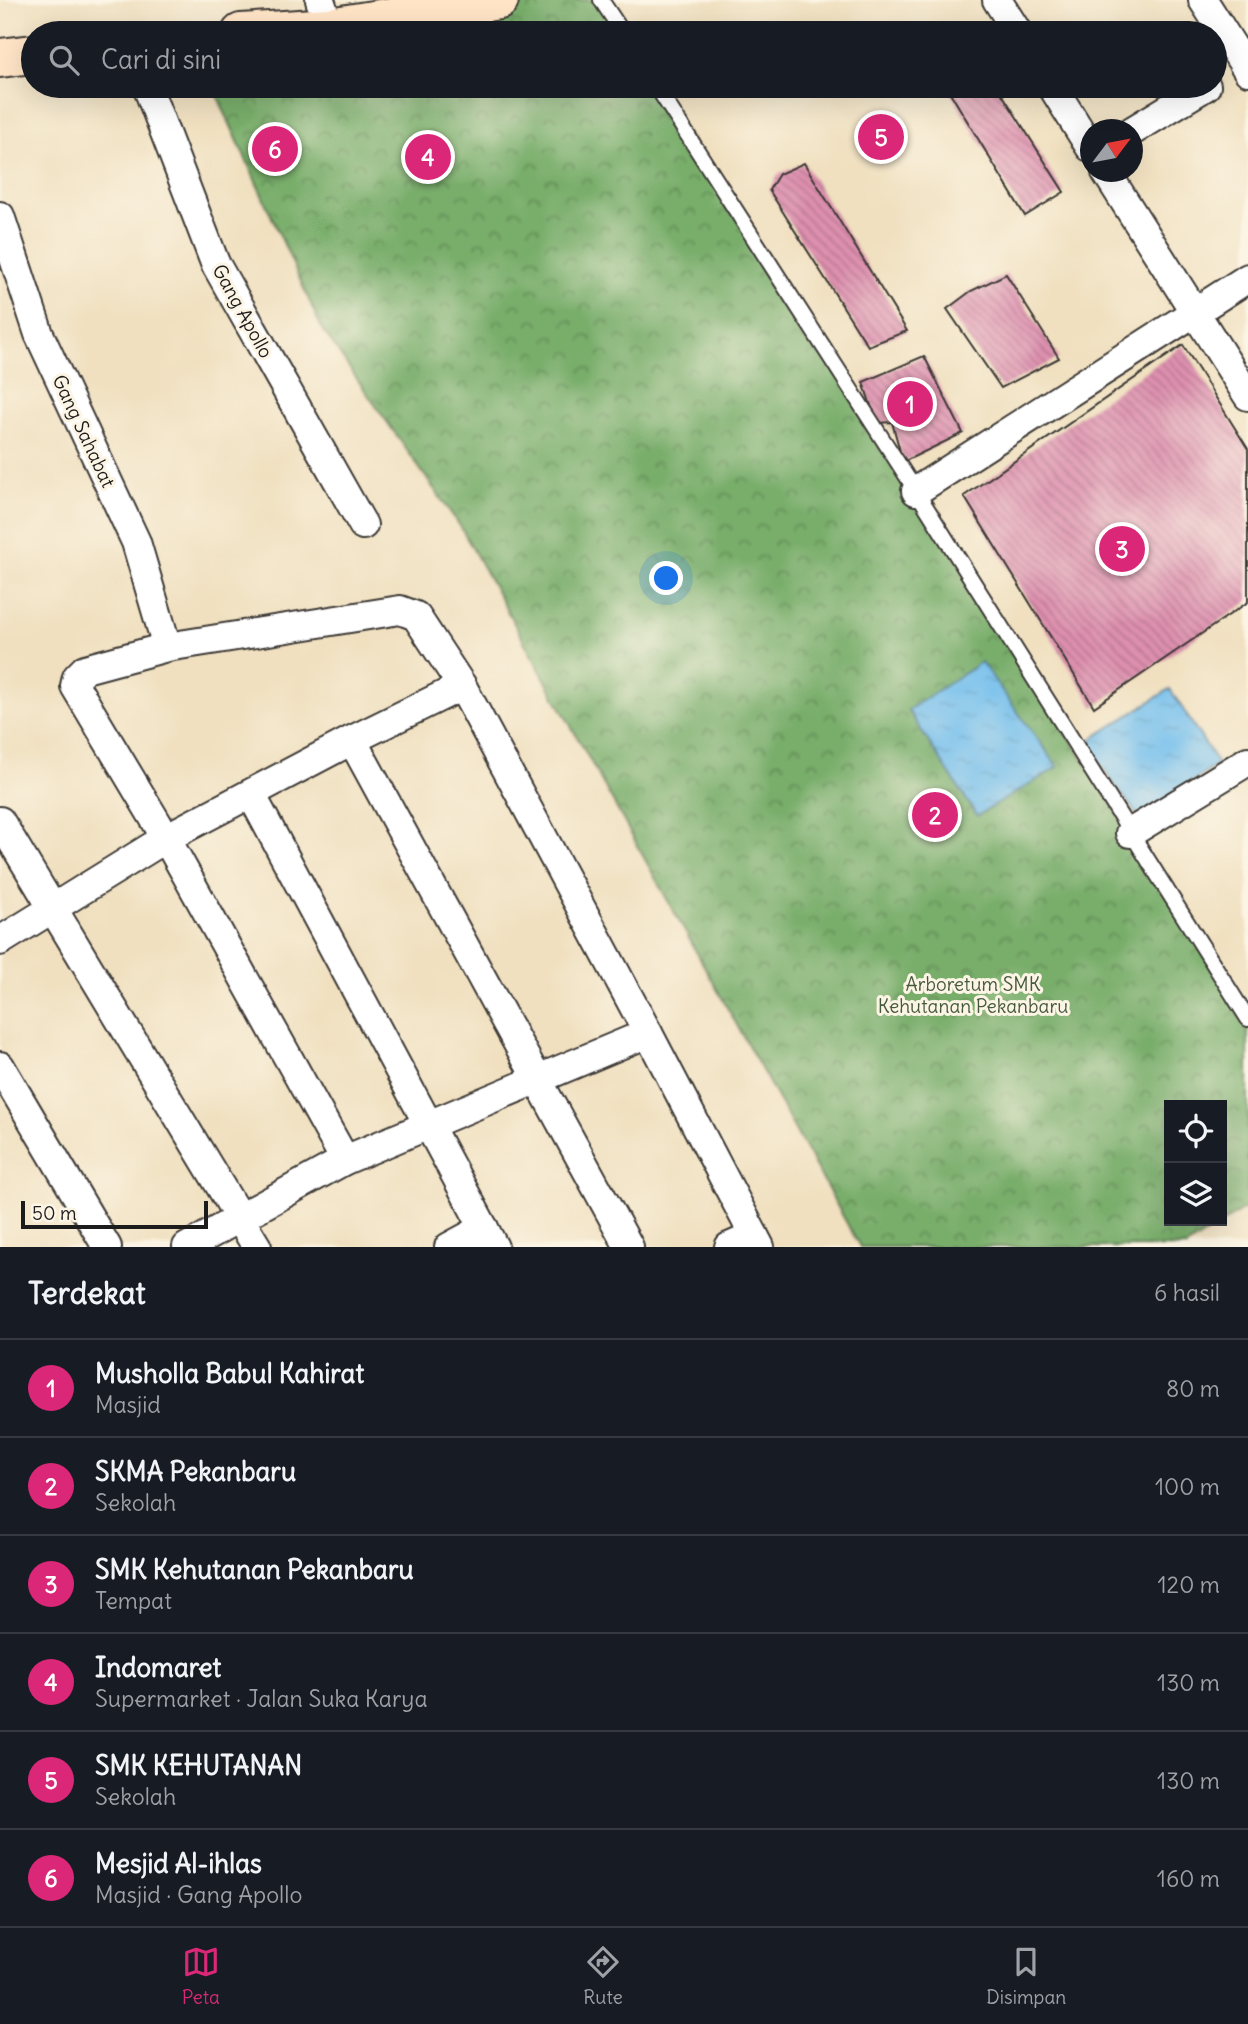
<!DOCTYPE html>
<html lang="id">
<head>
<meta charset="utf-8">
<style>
	body { margin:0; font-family:Delius,sans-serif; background:#242831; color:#f1f3f6 }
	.controls { position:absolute; right:21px; bottom:21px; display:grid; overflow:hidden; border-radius:0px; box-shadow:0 7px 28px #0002 }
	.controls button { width:63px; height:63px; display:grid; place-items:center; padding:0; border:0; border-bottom:2px solid #363941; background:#171b24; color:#f1f3f6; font:35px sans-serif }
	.compass { position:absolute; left:1080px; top:119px; width:63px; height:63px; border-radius:50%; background:#171b24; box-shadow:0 7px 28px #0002; rotate:58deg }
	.scale { position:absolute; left:21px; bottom:18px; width:187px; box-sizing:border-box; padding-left:7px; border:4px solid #1c1c1c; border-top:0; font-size:19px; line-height:24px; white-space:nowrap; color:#1c1c1c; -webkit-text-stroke:5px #fcf5e5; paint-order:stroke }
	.you { position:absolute; left:667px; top:579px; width:24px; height:24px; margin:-18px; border:5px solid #fff; border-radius:50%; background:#1a73e8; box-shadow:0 0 0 10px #1a73e833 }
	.badge { display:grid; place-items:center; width:46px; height:46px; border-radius:50%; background:#db2777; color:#fff; font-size:23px; font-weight:700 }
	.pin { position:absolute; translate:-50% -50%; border:4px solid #fff; box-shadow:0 2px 7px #0006 }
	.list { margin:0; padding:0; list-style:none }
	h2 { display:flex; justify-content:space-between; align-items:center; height:91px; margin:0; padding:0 28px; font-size:30px }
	h2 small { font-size:23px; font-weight:400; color:#9ea1a6 }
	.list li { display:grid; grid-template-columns:46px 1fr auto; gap:21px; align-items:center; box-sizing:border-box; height:98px; padding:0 28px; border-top:2px solid #363941 }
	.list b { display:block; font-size:26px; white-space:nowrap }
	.list p { margin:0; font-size:23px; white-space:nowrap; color:#9ea1a6 }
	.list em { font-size:23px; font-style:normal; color:#9ea1a6 }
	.icon { flex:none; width:38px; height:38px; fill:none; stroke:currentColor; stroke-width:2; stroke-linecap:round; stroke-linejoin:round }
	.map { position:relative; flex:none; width:1248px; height:1247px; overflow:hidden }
	.search { position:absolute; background:#171b24; box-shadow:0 7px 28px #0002; left:21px; right:21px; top:21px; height:77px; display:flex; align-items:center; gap:18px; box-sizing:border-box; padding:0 24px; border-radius:38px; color:#9ea1a6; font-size:26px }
	.sheet { height:679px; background:#171b24 }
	nav { display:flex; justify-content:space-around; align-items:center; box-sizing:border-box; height:98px; border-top:2px solid #363941; background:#171b24; font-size:19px; color:#9ea1a6 }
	nav a { display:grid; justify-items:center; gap:4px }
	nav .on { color:#db2777 }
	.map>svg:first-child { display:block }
	.forest { fill:url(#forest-crowns); stroke:#4a6443; stroke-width:2; fill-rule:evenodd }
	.water { fill:url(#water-ripples); stroke:#486e84; stroke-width:2 }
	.building { fill:url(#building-back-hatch) }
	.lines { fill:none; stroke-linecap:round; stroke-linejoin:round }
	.service-casing { stroke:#3c3935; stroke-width:18 }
	.minor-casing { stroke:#3c3935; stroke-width:32 }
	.secondary-casing { stroke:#3c3935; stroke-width:42 }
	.service { stroke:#fff; stroke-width:14 }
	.minor { stroke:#fff; stroke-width:28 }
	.secondary { stroke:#ffe4c6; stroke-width:38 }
	.labels { text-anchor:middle; stroke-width:6; stroke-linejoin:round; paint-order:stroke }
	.street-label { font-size:19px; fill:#1c1c1c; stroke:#fcf5e5 }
	.park-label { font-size:19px; fill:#46593d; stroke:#fcf5e5 }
</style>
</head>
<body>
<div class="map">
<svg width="1248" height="1247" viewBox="0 0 1248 1247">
	<defs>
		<pattern id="forest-crowns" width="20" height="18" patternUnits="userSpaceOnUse" patternTransform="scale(1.75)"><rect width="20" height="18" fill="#78ad6a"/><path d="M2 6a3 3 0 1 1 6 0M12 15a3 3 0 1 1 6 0" fill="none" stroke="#628c56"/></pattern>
		<pattern id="water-ripples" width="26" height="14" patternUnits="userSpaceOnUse" patternTransform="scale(1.75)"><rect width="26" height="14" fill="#74bfed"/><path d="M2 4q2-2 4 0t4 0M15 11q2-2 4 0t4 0" fill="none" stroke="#64a4cb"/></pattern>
		<pattern id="building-back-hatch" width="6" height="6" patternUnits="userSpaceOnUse" patternTransform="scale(1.75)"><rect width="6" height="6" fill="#de90af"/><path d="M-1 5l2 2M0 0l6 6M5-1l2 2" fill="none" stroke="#b3758e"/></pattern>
	</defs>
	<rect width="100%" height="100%" fill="#fcf5e5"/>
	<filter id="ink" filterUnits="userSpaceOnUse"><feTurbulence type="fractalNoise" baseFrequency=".0143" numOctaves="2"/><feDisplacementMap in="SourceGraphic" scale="14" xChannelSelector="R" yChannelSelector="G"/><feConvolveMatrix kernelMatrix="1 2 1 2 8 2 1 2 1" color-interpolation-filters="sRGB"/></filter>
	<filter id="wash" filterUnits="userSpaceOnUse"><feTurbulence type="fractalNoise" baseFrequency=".00686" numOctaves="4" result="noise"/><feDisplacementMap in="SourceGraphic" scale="28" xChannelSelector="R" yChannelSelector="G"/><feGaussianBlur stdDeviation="1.57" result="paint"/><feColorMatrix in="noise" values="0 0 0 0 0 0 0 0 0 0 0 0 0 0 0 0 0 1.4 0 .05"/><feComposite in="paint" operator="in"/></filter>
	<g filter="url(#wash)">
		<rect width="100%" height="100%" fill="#f0e0c0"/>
		<!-- forest -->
		<g class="forest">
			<polygon points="499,0 601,0 623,33 241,33"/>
			<path d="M213,86H656L1248,1019V1206L1186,1247H860L460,526L322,329ZM1169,1105H1222V1221H1169Z"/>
		</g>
		<!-- water -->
		<g class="water">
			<polygon points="981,662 1058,767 977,816 908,710"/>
			<polygon points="1170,689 1218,764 1139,818 1085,743"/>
		</g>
		<g id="blocks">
			<!-- building -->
			<g class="building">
				<polygon points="946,86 997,86 1064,192 1025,216"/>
				<polygon points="804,163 907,331 868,346 769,190 779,174"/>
				<polygon points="1006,274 1059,358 1001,388 947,309 971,291"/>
				<polygon points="1183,345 1248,449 1248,602 1094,707 964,496"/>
				<polygon points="924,356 963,433 903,462 892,422 877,423 863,382"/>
			</g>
		</g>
	</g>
	<g filter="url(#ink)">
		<use href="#blocks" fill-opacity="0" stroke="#3c3935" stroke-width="2"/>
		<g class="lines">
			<!-- service casing -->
			<g class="service-casing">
				<g id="service">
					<polyline points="601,0 623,33"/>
					<polyline points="656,86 916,491 1248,1019"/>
				</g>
			</g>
			<!-- minor casing -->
			<g class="minor-casing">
				<g id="minor">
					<polyline points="320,0 329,27"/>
					<polyline points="997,0 1018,33"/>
					<polyline points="1203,0 1248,71"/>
					<polyline points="147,86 215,263 363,525"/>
					<polyline points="1052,86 1090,147"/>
					<polyline points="1132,131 1206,86"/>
					<polyline points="1106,172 1248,396"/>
					<polyline points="0,216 39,334 136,542 167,647"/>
					<polyline points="916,491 1248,278"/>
					<polyline points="352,740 629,1247"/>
					<polyline points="251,794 494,1247"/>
					<polyline points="0,821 257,1247"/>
					<polyline points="1130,833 1248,761"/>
					<polyline points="0,941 166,838 352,740 462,686"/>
					<polyline points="0,1066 107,1247"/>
					<polyline points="345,1160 166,838 75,686 77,677 85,669 167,647 400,610 416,616 462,686 648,1033 760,1247"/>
					<polyline points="187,1247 345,1160 648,1033"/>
					<polyline points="449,1247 484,1228"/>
					<polyline points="729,1247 754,1236"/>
				</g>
			</g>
			<!-- secondary casing -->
			<g class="secondary-casing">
				<g id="secondary">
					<polyline points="241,33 329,27 499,0"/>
					<polyline points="0,58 33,54"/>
				</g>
			</g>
			<!-- service -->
			<use href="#service" class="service"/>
			<!-- minor -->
			<use href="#minor" class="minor"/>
			<!-- secondary -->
			<use href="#secondary" class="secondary"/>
		</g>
	</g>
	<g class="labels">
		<!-- street labels -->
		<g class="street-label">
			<text transform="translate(243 311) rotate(61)" y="7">Gang Apollo</text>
			<text transform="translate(84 431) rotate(65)" y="7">Gang Sahabat</text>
		</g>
		<!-- park labels -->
		<g class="park-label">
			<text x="973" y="991">Arboretum SMK<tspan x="973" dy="22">Kehutanan Pekanbaru</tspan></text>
		</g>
	</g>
</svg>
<div class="controls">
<button><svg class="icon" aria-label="locate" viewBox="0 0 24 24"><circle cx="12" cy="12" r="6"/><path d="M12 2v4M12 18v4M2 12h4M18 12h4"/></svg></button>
<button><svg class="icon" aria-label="layers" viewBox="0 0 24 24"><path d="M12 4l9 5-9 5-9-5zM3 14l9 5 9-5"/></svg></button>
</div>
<svg class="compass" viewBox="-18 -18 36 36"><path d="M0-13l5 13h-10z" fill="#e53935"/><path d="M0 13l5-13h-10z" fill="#9ea1a6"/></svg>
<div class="scale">50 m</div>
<div class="you"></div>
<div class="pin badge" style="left:910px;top:404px">1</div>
<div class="pin badge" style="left:935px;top:815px">2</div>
<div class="pin badge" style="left:1122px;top:549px">3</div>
<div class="pin badge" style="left:428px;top:157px">4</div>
<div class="pin badge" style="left:881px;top:137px">5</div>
<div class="pin badge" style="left:275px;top:149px">6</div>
<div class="search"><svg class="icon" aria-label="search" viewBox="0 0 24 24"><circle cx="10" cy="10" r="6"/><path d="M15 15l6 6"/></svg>Cari di sini</div>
</div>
<section class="sheet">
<h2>Terdekat<small>6 hasil</small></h2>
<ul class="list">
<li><span class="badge">1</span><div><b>Musholla Babul Kahirat</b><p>Masjid</p></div><em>80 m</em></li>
<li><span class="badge">2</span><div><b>SKMA Pekanbaru</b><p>Sekolah</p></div><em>100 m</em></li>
<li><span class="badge">3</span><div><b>SMK Kehutanan Pekanbaru</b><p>Tempat</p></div><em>120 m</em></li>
<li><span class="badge">4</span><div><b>Indomaret</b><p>Supermarket · Jalan Suka Karya</p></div><em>130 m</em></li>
<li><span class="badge">5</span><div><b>SMK KEHUTANAN</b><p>Sekolah</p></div><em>130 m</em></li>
<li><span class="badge">6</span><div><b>Mesjid Al-ihlas</b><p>Masjid · Gang Apollo</p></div><em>160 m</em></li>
</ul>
</section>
<nav>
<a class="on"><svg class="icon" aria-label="map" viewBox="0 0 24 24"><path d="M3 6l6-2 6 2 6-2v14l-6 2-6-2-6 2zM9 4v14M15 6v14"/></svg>Peta</a>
<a><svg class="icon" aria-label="directions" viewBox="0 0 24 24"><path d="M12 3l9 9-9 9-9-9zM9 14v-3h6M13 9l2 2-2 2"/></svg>Rute</a>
<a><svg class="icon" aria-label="saved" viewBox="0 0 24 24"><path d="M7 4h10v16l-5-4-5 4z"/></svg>Disimpan</a>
</nav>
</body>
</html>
